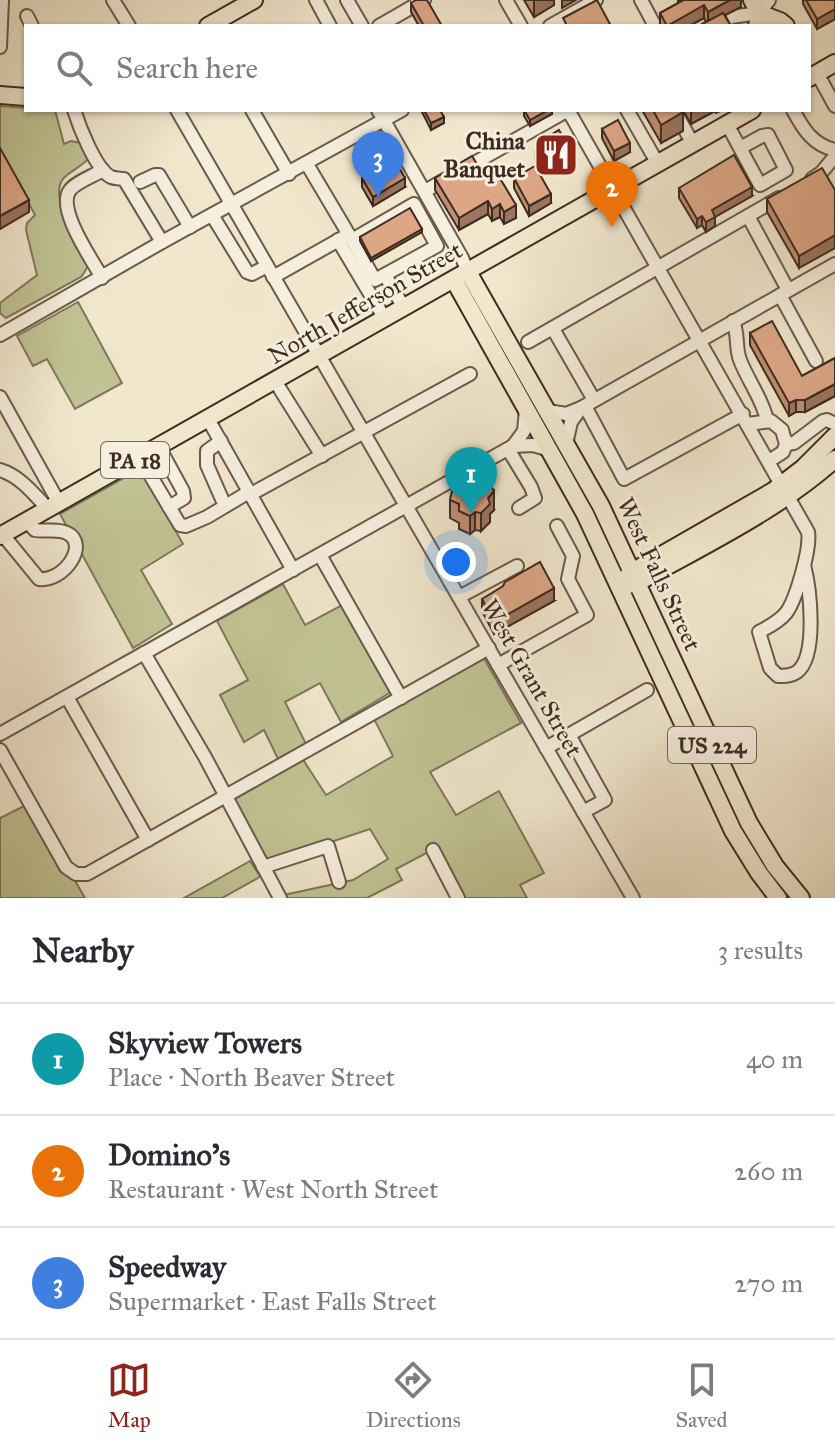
<!DOCTYPE html>
<html lang="en">
<head>
<meta charset="utf-8">
<style>
	body { margin:0; font-family:"IM FELL Great Primer",serif; background:#f7f7f7; color:#2b2b33 }
	.you { position:absolute; left:456px; top:562px; width:28px; height:28px; margin:-20px; border:6px solid #fff; border-radius:50%; background:#1a73e8; box-shadow:0 0 0 12px #1a73e833 }
	.badge { display:grid; place-items:center; width:52px; height:52px; border-radius:50%; background:#8f2418; color:#fff; font-size:26px; font-weight:700 }
	.pin { position:absolute; translate:-50% -66px; filter:drop-shadow(0 2px 4px #0008) }
	.pin::after { content:''; position:absolute; top:42px; width:28px; height:24px; background:inherit; clip-path:polygon(0 0,100% 0,50% 100%) }
	.list { margin:0; padding:0; list-style:none }
	h2 { display:flex; justify-content:space-between; align-items:center; height:104px; margin:0; padding:0 32px; font-size:34px }
	h2 small { font-size:26px; font-weight:400; color:#7c7c81 }
	.list li { display:grid; grid-template-columns:52px 1fr auto; gap:24px; align-items:center; box-sizing:border-box; height:112px; padding:0 32px; border-top:2px solid #e1e1e2 }
	.list b { display:block; font-size:30px; white-space:nowrap }
	.list p { margin:0; font-size:26px; white-space:nowrap; color:#7c7c81 }
	.list em { font-size:26px; font-style:normal; color:#7c7c81 }
	.icon { flex:none; width:44px; height:44px; fill:none; stroke:currentColor; stroke-width:2; stroke-linecap:round; stroke-linejoin:round }
	.map { position:relative; flex:none; width:835px; height:898px; overflow:hidden }
	.search { position:absolute; background:#fff; box-shadow:0 2px 6px #0004; left:24px; right:24px; top:24px; height:88px; display:flex; align-items:center; gap:20px; box-sizing:border-box; padding:0 28px; border-radius:0px; color:#7c7c81; font-size:30px }
	.sheet { height:440px; background:#fff }
	nav { display:flex; justify-content:space-around; align-items:center; box-sizing:border-box; height:112px; border-top:2px solid #e1e1e2; background:#fff; font-size:22px; color:#7c7c81 }
	nav a { display:grid; justify-items:center; gap:4px }
	nav .on { color:#8f2418 }
	.map>svg:first-child { display:block }
	.green { fill:#c1c394; stroke:#80775a; stroke-width:2 }
	.lines { fill:none; stroke-linecap:round; stroke-linejoin:round }
	.minor-casing { stroke:#6b5a4b; stroke-width:16 }
	.major-casing { stroke:#3e2b20; stroke-width:20 }
	.minor { stroke:#f6efde; stroke-width:12 }
	.major { stroke:#f1e7cd; stroke-width:16 }
	.wall { fill:#be9073; stroke:#3e2b20; stroke-width:2 }
	.shaded-wall { fill:#9b755e; stroke:#3e2b20; stroke-width:2 }
	.building { fill:#dda786; stroke:#3e2b20; stroke-width:2 }
	.labels { text-anchor:middle; stroke-width:6; stroke-linejoin:round; paint-order:stroke }
	.shield { fill:#f6efde; stroke:#756659; stroke-width:2 }
	.shield-label { font-size:22px; font-weight:bold; fill:#3e2b20 }
	.poi-label { font-size:24px; font-weight:bold; fill:#3e2b20; stroke:#f6efde; text-anchor:end }
	.street-label { font-size:24px; fill:#3e2b20; stroke:#f6efde }
</style>
</head>
<body>
<div class="map">
<svg width="835" height="898" viewBox="0 0 835 898">
	<rect width="100%" height="100%" fill="#f1e7cd"/>
	<filter id="stains"><feTurbulence type="fractalNoise" baseFrequency=".0025" numOctaves="4"/><feColorMatrix values="0 0 0 0 .2 0 0 0 0 .09 0 0 0 0 .02 0 0 0 .5 -.17"/></filter>
	<radialGradient id="worn" r=".72"><stop offset=".6" stop-color="#630" stop-opacity="0"/><stop offset="1" stop-color="#630" stop-opacity=".3"/></radialGradient>
	<!-- green -->
	<g class="green">
		<path d="M0,106L26,108V110H55L64,144L71,141L86,144L92,155C84,166 69,171 63,179C45,204 94,245 87,267C86,271 83,274 81,277L6,318L0,313V303L37,275L26,230L27,223L35,215L0,149Z"/>
		<polygon points="78,302 122,383 75,409 47,359 33,366 17,336"/>
		<polygon points="140,469 183,544 141,570 172,624 133,648 60,514"/>
		<polygon points="283,584 305,625 342,605 391,692 341,722 320,683 285,702 306,744 278,759 264,730 244,742 220,695 248,680 217,621"/>
		<polygon points="481,653 521,723 430,772 456,815 499,791 544,873 520,885 527,898 458,898 432,850 396,869 402,880 367,898 280,898 279,896 353,880 388,859 370,829 262,865 225,796 300,755 326,795 393,756 372,715"/>
		<polygon points="30,803 85,898 0,898 0,818"/>
		<polygon points="250,861 260,876 258,878 222,898 184,898"/>
	</g>
	<g class="lines">
		<!-- minor casing -->
		<g class="minor-casing">
			<g id="minor">
				<polyline points="113,0 129,26"/>
				<polyline points="316,0 330,26"/>
				<polyline points="347,0 362,26"/>
				<polyline points="506,0 521,26"/>
				<polyline points="641,0 655,26"/>
				<polyline points="27,16 32,26"/>
				<polyline points="379,26 424,0"/>
				<polyline points="550,26 596,0"/>
				<polyline points="716,26 731,17 759,13 769,0"/>
				<polyline points="0,47 2,0"/>
				<polyline points="817,73 835,106"/>
				<path d="M74,110C79,126 96,170 111,177C113,178 122,179 124,179L162,242"/>
				<polyline points="177,110 633,898"/>
				<polyline points="252,110 289,174"/>
				<polyline points="378,110 462,258 468,272"/>
				<path d="M568,110L808,532C811,548 796,600 786,613C779,622 768,627 759,632L770,668L778,676C785,676 791,676 797,672C818,656 810,588 804,565"/>
				<polyline points="627,110 658,164"/>
				<polyline points="674,110 693,144"/>
				<path d="M793,110C803,129 813,145 835,150"/>
				<polyline points="727,124 760,185 786,170 768,135 762,136 740,148"/>
				<polyline points="307,164 352,240"/>
				<polyline points="812,179 821,173 835,156"/>
				<polyline points="140,182 155,175 159,175 190,227"/>
				<polyline points="425,191 568,110"/>
				<polygon points="414,204 437,246 375,280 352,240"/>
				<polyline points="212,215 247,272 252,274 267,266"/>
				<polyline points="748,216 788,290"/>
				<polyline points="338,240 385,319"/>
				<polyline points="385,275 404,308"/>
				<polyline points="273,277 344,237"/>
				<path d="M102,278C92,259 56,209 70,190C76,182 93,176 103,170"/>
				<polyline points="780,295 816,361"/>
				<path d="M733,321C739,336 735,347 740,360C748,381 762,398 767,420"/>
				<polyline points="556,334 594,400"/>
				<polyline points="0,335 162,242 402,110"/>
				<polyline points="528,342 779,198"/>
				<polyline points="275,381 322,456"/>
				<polyline points="0,397 59,503"/>
				<polyline points="585,406 624,479 743,414"/>
				<polyline points="548,411 566,414 581,408 835,264"/>
				<polyline points="208,419 293,570"/>
				<polyline points="748,424 771,421 782,430 786,444 783,452 769,461"/>
				<polyline points="221,441 207,451 207,465 225,506"/>
				<polyline points="566,444 571,422 581,408"/>
				<polyline points="786,444 794,443 823,421 827,420 835,424"/>
				<polyline points="513,446 524,431 526,409"/>
				<polyline points="159,447 183,491 184,498 169,507"/>
				<polyline points="508,449 531,487 535,498 519,508"/>
				<polyline points="140,458 180,525 186,526 207,517 249,492"/>
				<path d="M0,470C20,476 34,494 48,509"/>
				<polyline points="251,494 470,374"/>
				<path d="M3,535L39,579C64,582 90,544 67,533C58,528 45,532 35,530L26,521"/>
				<polyline points="320,555 401,698"/>
				<polyline points="459,597 517,566"/>
				<polyline points="144,653 205,757 280,898"/>
				<polyline points="498,665 587,615 568,579 573,556 557,526"/>
				<polyline points="67,697 148,840"/>
				<polyline points="0,734 513,446 533,445 550,450"/>
				<polyline points="569,735 605,800 583,812"/>
				<polyline points="546,748 647,690"/>
				<polyline points="0,750 66,867 76,874 87,874 489,648"/>
				<polyline points="433,850 458,898"/>
				<polyline points="263,867 328,846 339,882"/>
			</g>
		</g>
		<!-- major casing -->
		<g class="major-casing">
			<g id="major">
				<polyline points="752,0 759,13 757,26"/>
				<polyline points="759,13 780,21 786,26"/>
				<polyline points="208,26 254,0"/>
				<polyline points="809,78 835,63"/>
				<polyline points="0,95 26,97"/>
				<polyline points="468,272 601,506 749,823 775,866 801,898"/>
				<polyline points="454,280 585,514 733,831 759,873 778,898"/>
				<polyline points="0,536 752,110"/>
				<polyline points="625,579 632,572 773,491 803,468 835,436"/>
				<path d="M628,585L637,583C704,545 777,511 835,459"/>
			</g>
		</g>
		<!-- minor -->
		<use href="#minor" class="minor"/>
		<!-- major -->
		<use href="#major" class="major"/>
	</g>
	<!-- wall -->
	<g class="wall">
		<polygon points="524,0 554,0 554,5 534,17"/>
		<polygon points="678,0 741,0 741,7 725,15 731,26 702,26 702,24 706,22 704,18 689,26 660,26 660,13 678,3"/>
		<polygon points="803,0 835,0 835,19 817,29 803,4"/>
		<polygon points="411,3 442,26 419,26 411,12"/>
		<polygon points="421,110 440,110 444,123 431,130"/>
		<polygon points="524,110 552,110 552,114 530,126 524,116"/>
		<polygon points="642,110 682,110 683,131 661,143"/>
		<polygon points="683,110 722,110 716,113 715,111 691,124"/>
		<polygon points="602,129 630,152 614,161 602,138"/>
		<polygon points="549,136 570,160 543,174 535,160 535,151 549,143"/>
		<polygon points="482,172 516,218 504,224 500,217 492,221 488,214 459,230 435,190 435,178"/>
		<polygon points="362,178 405,187 373,206 362,187"/>
		<polygon points="514,178 551,203 529,216 514,188"/>
		<polygon points="679,188 752,196 715,217 715,226 706,232 702,225 697,228 679,198"/>
		<polygon points="835,190 799,268 767,212 767,199"/>
		<polygon points="422,232 371,261 360,241 360,237"/>
		<polygon points="750,333 802,376 835,358 835,396 805,412 796,412 789,416 750,345"/>
		<polygon points="450,500 494,510 490,514 490,522 481,531 475,530 470,534 459,529 459,523 450,518"/>
		<polygon points="482,599 554,601 494,634 482,611"/>
	</g>
	<!-- shaded-wall -->
	<g class="shaded-wall">
		<polygon points="534,0 554,0 554,5 534,17"/>
		<polygon points="562,0 576,0 562,8"/>
		<polygon points="730,0 741,0 741,7 708,24 708,12"/>
		<polygon points="704,5 704,18 689,26 667,26"/>
		<polygon points="835,9 835,19 817,29 817,19"/>
		<polygon points="548,110 552,110 552,114 530,126 530,120"/>
		<polygon points="695,110 715,110 715,111 691,124 691,112"/>
		<polygon points="683,112 683,131 661,143 661,125"/>
		<polygon points="444,117 444,123 431,130 431,123"/>
		<polygon points="630,143 630,152 614,161 614,151"/>
		<polygon points="570,150 570,160 543,174 543,165"/>
		<polygon points="405,178 405,187 373,206 373,197"/>
		<polygon points="752,187 752,196 715,217 715,226 706,232 706,222 712,210"/>
		<polygon points="551,194 551,203 529,216 529,206"/>
		<polygon points="29,200 29,212 0,229 0,216"/>
		<polygon points="488,201 488,214 459,230 459,218"/>
		<polygon points="500,204 500,217 492,221 492,209"/>
		<polygon points="516,205 516,218 504,224 504,212"/>
		<polygon points="702,216 702,225 697,228 697,219"/>
		<polygon points="422,229 422,232 371,261 371,258"/>
		<polygon points="835,235 835,248 799,268 799,256"/>
		<polygon points="835,384 835,396 805,412 805,400"/>
		<polygon points="796,400 796,412 789,416 789,403"/>
		<polygon points="494,491 494,510 490,514 490,522 481,531 481,513 488,498"/>
		<polygon points="475,512 475,530 470,534 470,516"/>
		<polygon points="554,588 554,601 494,634 494,622"/>
	</g>
	<!-- building -->
	<g class="building">
		<polygon points="416,0 427,0 442,26 424,26 411,3"/>
		<polygon points="597,0 611,26 567,26 563,18"/>
		<polygon points="681,0 730,0 708,12 704,5 667,26 660,13 682,1"/>
		<polygon points="806,0 835,0 835,9 817,19"/>
		<polygon points="723,13 731,26 703,26 702,24"/>
		<polygon points="424,110 440,110 444,117 431,123"/>
		<polygon points="524,110 548,110 530,120"/>
		<polygon points="653,110 682,110 683,112 661,125"/>
		<polygon points="618,120 630,143 614,151 602,129"/>
		<polygon points="559,130 570,150 543,165 535,151 552,141 549,136"/>
		<polygon points="0,148 29,200 0,216"/>
		<polygon points="734,155 752,187 712,210 715,217 706,222 702,216 697,219 679,188"/>
		<polygon points="472,156 482,172 492,165 516,205 504,212 500,204 492,209 488,201 459,218 435,178"/>
		<polygon points="394,159 405,178 373,197 362,178"/>
		<polygon points="535,166 551,194 529,206 514,178"/>
		<polygon points="822,168 835,190 835,235 799,256 767,199"/>
		<polygon points="410,208 422,229 371,258 360,237"/>
		<polygon points="772,321 802,376 835,358 835,384 805,400 796,400 789,403 750,333"/>
		<polygon points="472,476 479,483 489,484 494,491 488,498 490,504 481,513 475,512 470,516 459,511 459,504 450,500 452,491 461,487 464,478"/>
		<polygon points="540,562 554,588 494,622 482,599 503,586 505,582"/>
	</g>
	<!-- icons -->
	<defs>
		<g id="restaurant-square" transform="scale(2.3)"><rect x="-9" y="-9" width="18" height="18" rx="4" fill="#8f2418" stroke="#f6efde"/><path d="M-5-6h1v4h1v-4h1v4h1v-4h1v5L-1.5 .5V6h-2V.5L-5-1ZM5-6V6H3V1.5H1.5Q1.5-4 5-6Z" fill="#fff"/></g>
	</defs>
	<g fill-rule="evenodd">
		<use href="#restaurant-square" x="556" y="155"/>
	</g>
	<g class="labels">
		<!-- shield labels -->
		<g class="shield">
			<rect x="101" y="442" width="68" height="36" rx="6"/>
			<rect x="668" y="727" width="88" height="36" rx="6"/>
		</g>
		<g class="shield-label">
			<text x="135" y="468">PA 18</text>
			<text x="712" y="753">US 224</text>
		</g>
		<!-- poi labels -->
		<g class="poi-label">
			<text x="525" y="149">China<tspan x="525" dy="28">Banquet</tspan></text>
		</g>
		<!-- street labels -->
		<g class="street-label">
			<text transform="translate(365 303) rotate(-30)" y="8">North Jefferson Street</text>
			<text transform="translate(659 574) rotate(65)" y="8">West Falls Street</text>
			<text transform="translate(532 678) rotate(60)" y="8">West Grant Street</text>
		</g>
	</g>
	<rect width="100%" height="100%" filter="url(#stains)"/>
	<rect width="100%" height="100%" fill="url(#worn)"/>
</svg>
<div class="you"></div>
<div class="pin badge" style="left:471px;top:513px;background:#0f9aa8">1</div>
<div class="pin badge" style="left:612px;top:227px;background:#e8710a">2</div>
<div class="pin badge" style="left:378px;top:197px;background:#3f7fe0">3</div>
<div class="search"><svg class="icon" aria-label="search" viewBox="0 0 24 24"><circle cx="10" cy="10" r="6"/><path d="M15 15l6 6"/></svg>Search here</div>
</div>
<section class="sheet">
<h2>Nearby<small>3 results</small></h2>
<ul class="list">
<li><span class="badge" style="background:#0f9aa8">1</span><div><b>Skyview Towers</b><p>Place · North Beaver Street</p></div><em>40 m</em></li>
<li><span class="badge" style="background:#e8710a">2</span><div><b>Domino's</b><p>Restaurant · West North Street</p></div><em>260 m</em></li>
<li><span class="badge" style="background:#3f7fe0">3</span><div><b>Speedway</b><p>Supermarket · East Falls Street</p></div><em>270 m</em></li>
</ul>
</section>
<nav>
<a class="on"><svg class="icon" aria-label="map" viewBox="0 0 24 24"><path d="M3 6l6-2 6 2 6-2v14l-6 2-6-2-6 2zM9 4v14M15 6v14"/></svg>Map</a>
<a><svg class="icon" aria-label="directions" viewBox="0 0 24 24"><path d="M12 3l9 9-9 9-9-9zM9 14v-3h6M13 9l2 2-2 2"/></svg>Directions</a>
<a><svg class="icon" aria-label="saved" viewBox="0 0 24 24"><path d="M7 4h10v16l-5-4-5 4z"/></svg>Saved</a>
</nav>
</body>
</html>
